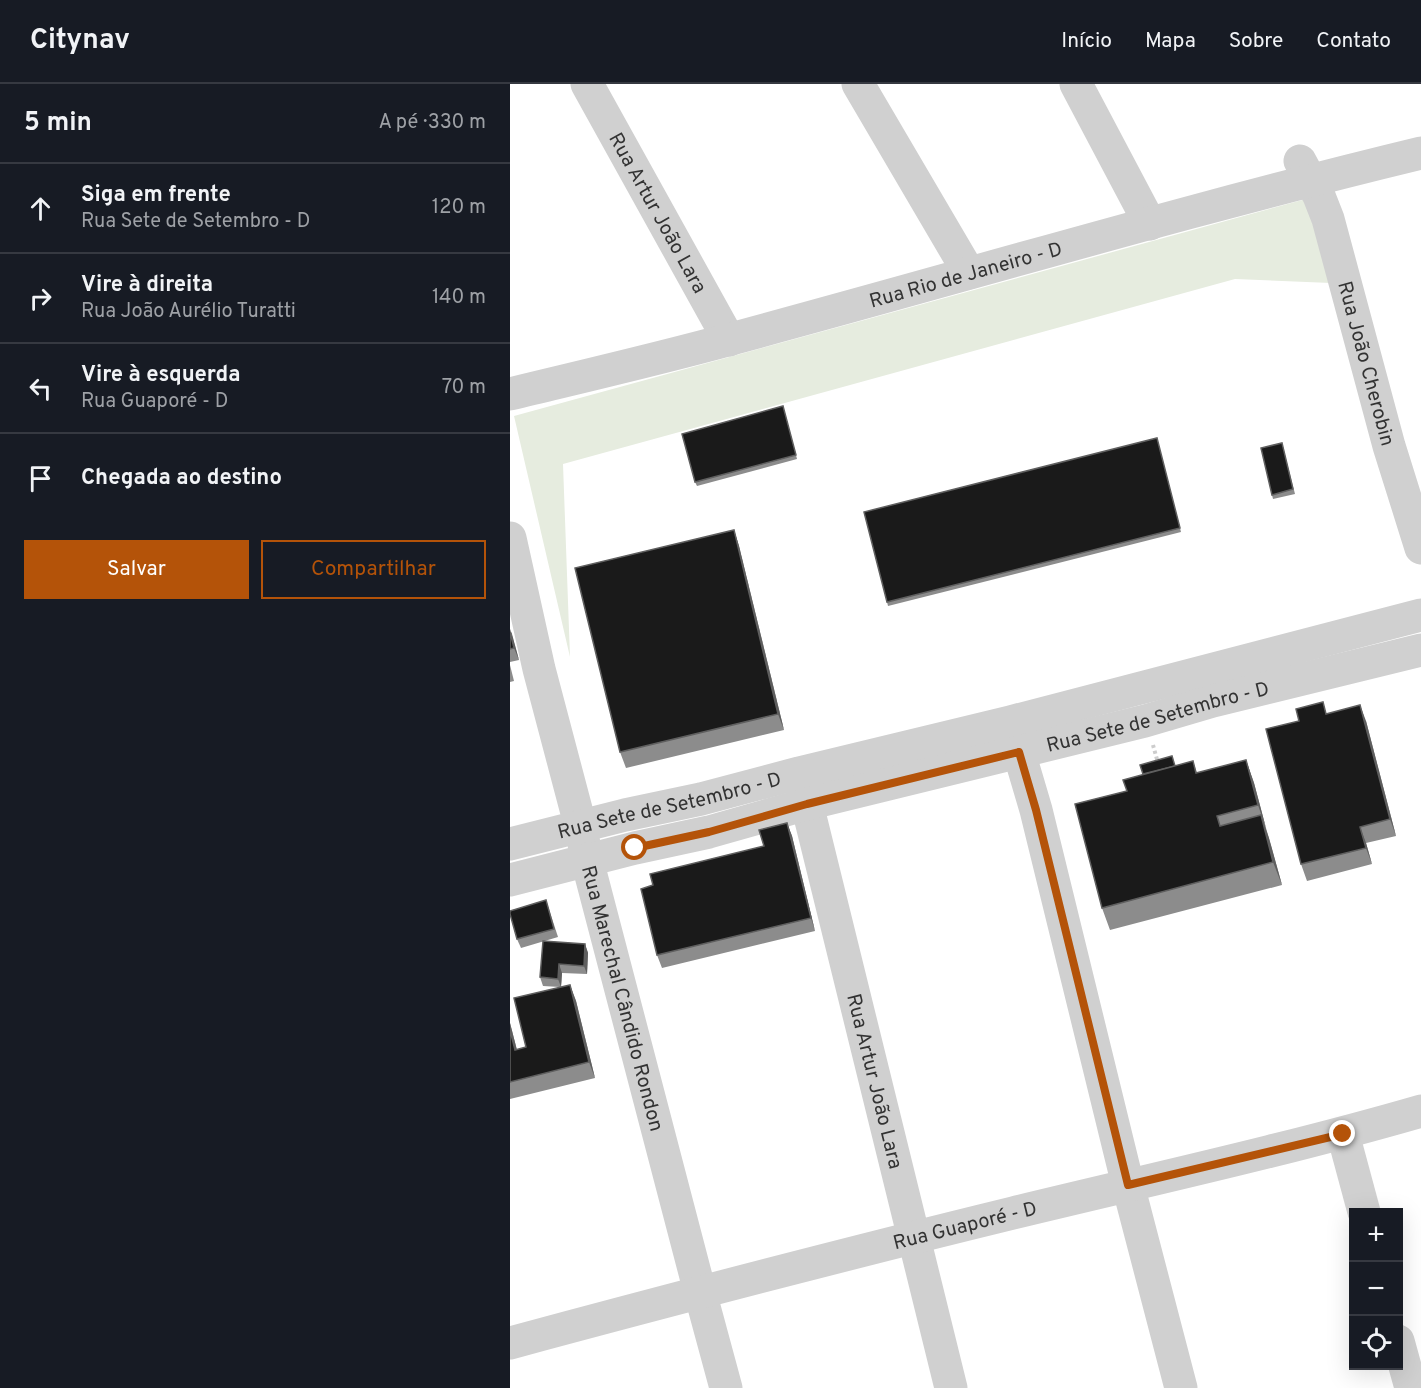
<!DOCTYPE html>
<html lang="pt">
<head>
<meta charset="utf-8">
<style>
	body { margin:0; font-family:Overpass,sans-serif; background:#20242c; color:#f1f3f6 }
	.controls { position:absolute; right:18px; bottom:18px; display:grid; overflow:hidden; border-radius:0px; box-shadow:0 6px 24px #0002 }
	.controls button { width:54px; height:54px; display:grid; place-items:center; padding:0; border:0; border-bottom:2px solid #363941; background:#171b24; color:#f1f3f6; font:30px sans-serif }
	.stop { position:absolute; width:18px; height:18px; margin:-14px; border:4px solid #b45309; border-radius:50%; background:#fff }
	.stop.end { background:#b45309; border-color:#fff; box-shadow:0 2px 6px #0008 }
	.list { margin:0; padding:0; list-style:none }
	h2 { display:flex; justify-content:space-between; align-items:center; height:78px; margin:0; padding:0 24px; font-size:26px }
	h2 small { font-size:20px; font-weight:400; color:#9ea1a6 }
	.list li { display:grid; grid-template-columns:39px 1fr auto; gap:18px; align-items:center; box-sizing:border-box; height:90px; padding:0 24px; border-top:2px solid #363941 }
	.list b { display:block; font-size:22px; white-space:nowrap }
	.list p { margin:0; font-size:20px; white-space:nowrap; color:#9ea1a6 }
	.list em { font-size:20px; font-style:normal; color:#9ea1a6 }
	.actions { display:flex; gap:12px; padding:18px 24px }
	.actions a { flex:1; padding:14px 0; border:2px solid #b45309; border-radius:0px; text-align:center; font-size:21px; color:#b45309 }
	.actions .main { background:#b45309; color:#fff }
	.icon { flex:none; width:33px; height:33px; fill:none; stroke:currentColor; stroke-width:2; stroke-linecap:round; stroke-linejoin:round }
	.map { position:relative; flex:none; width:911px; height:1304px; overflow:hidden }
	header { display:flex; align-items:center; gap:36px; box-sizing:border-box; height:84px; padding:0 30px; background:#171b24; border-bottom:2px solid #363941 }
	header strong { font-size:28px }
	nav { display:flex; gap:33px; margin-inline-start:auto; font-size:21px }
	main { display:flex }
	aside { flex:1; background:#171b24 }
	.map>svg:first-child { display:block }
	.green { fill:#e6ecdf }
	.lines { fill:none; stroke-linecap:round; stroke-linejoin:round }
	.path { stroke:#cdcdcd; stroke-width:4; stroke-dasharray:3 3; stroke-linecap:butt }
	.minor { stroke:#d0d0d0; stroke-width:33 }
	.wall { fill:#8c8c8c }
	.shaded-wall { fill:#5f5f5f }
	.building { fill:#1a1a1a; stroke:#5f5f5f; stroke-width:1.5 }
	.route { stroke:#b45309; stroke-width:8 }
	.labels { text-anchor:middle; stroke-width:6; stroke-linejoin:round; paint-order:stroke }
	.street-label { font-size:20px; fill:#333; stroke:#fff }
</style>
</head>
<body>
<header>
<strong>Citynav</strong>
<nav><a>Início</a><a>Mapa</a><a>Sobre</a><a>Contato</a></nav>
</header>
<main>
<aside>
<h2>5 min<small>A pé · 330 m</small></h2>
<ul class="list">
<li><svg class="icon" aria-label="ahead" viewBox="0 0 24 24"><path d="M12 20V5M6 11l6-6 6 6"/></svg><div><b>Siga em frente</b><p>Rua Sete de Setembro - D</p></div><em>120 m</em></li>
<li><svg class="icon" aria-label="right" viewBox="0 0 24 24"><path d="M7 20v-9h11M14 6l5 5-5 5"/></svg><div><b>Vire à direita</b><p>Rua João Aurélio Turatti</p></div><em>140 m</em></li>
<li><svg class="icon" aria-label="left" viewBox="0 0 24 24"><path d="M17 20v-9H6M10 6l-5 5 5 5"/></svg><div><b>Vire à esquerda</b><p>Rua Guaporé - D</p></div><em>70 m</em></li>
<li><svg class="icon" aria-label="arrive" viewBox="0 0 24 24"><path d="M6 21V4h12l-3 4 3 4H6"/></svg><div><b>Chegada ao destino</b></div></li>
</ul>
<div class="actions"><a class="main">Salvar</a><a>Compartilhar</a></div>
</aside>
<div class="map">
<svg width="911" height="1304" viewBox="0 0 911 1304">
	<rect width="100%" height="100%" fill="#fff"/>
	<!-- green -->
	<polygon class="green" points="796,115 821,199 725,195 53,380 60,573 4,332"/>
	<g class="lines">
		<!-- path -->
		<polyline class="path" points="643,661 648,679"/>
		<!-- minor -->
		<g class="minor">
			<path id="s1" d="M77,0L219,256"/>
			<polyline points="348,0 459,189"/>
			<polyline points="566,0 640,140"/>
			<path id="s2" d="M790,77L809,112L818,135L879,362L911,464"/>
			<path id="s3" d="M0,310C74,292 148,275 221,255C451,193 679,125 911,69"/>
			<path id="s4" d="M0,454L29,585L71,744L77,776L190,1208L216,1304"/>
			<polyline points="503,648 526,726 618,1101 671,1304"/>
			<path id="s5" d="M292,700L441,1304"/>
			<path id="s6" d="M0,760L115,731L191,715L289,689L500,638L911,531"/>
			<path id="s7" d="M0,796L125,764L199,748L297,720L635,637L703,617L911,566"/>
			<polyline points="833,1050 854,1128"/>
			<polyline points="888,1257 901,1304"/>
			<path id="s8" d="M0,1259C167,1214 335,1170 503,1129C639,1096 776,1066 911,1027"/>
		</g>
	</g>
	<!-- wall -->
	<g class="wall">
		<polygon points="273,322 287,375 187,402 185,398"/>
		<polygon points="648,358 671,448 378,522 377,518"/>
		<polygon points="772,359 785,410 763,415 762,411"/>
		<polygon points="224,446 229,462 274,646 116,684 110,668"/>
		<polygon points="0,545 9,576 0,578"/>
		<polygon points="0,581 4,597 0,598"/>
		<polygon points="817,629 856,637 886,752 856,759 862,780 797,797 791,780"/>
		<polygon points="736,676 744,699 756,744 772,801 600,846 592,824 617,707 665,682 683,677 687,689"/>
		<polygon points="277,739 282,752 305,847 152,884 147,871 143,801 254,762"/>
		<polygon points="36,816 48,853 11,864 7,855"/>
		<polygon points="75,860 78,869 77,890 52,889 51,903 60,901 66,917 85,994 0,1015 0,939 7,966 16,963 50,903 33,902 30,893"/>
	</g>
	<!-- shaded-wall -->
	<g class="shaded-wall">
		<polygon points="224,446 229,462 274,646 268,630"/>
		<polygon points="0,545 2,550 9,576 4,564"/>
		<polygon points="850,621 856,637 886,752 880,735"/>
		<polygon points="736,676 744,699 756,744 748,721"/>
		<polygon points="751,731 759,754 772,801 763,778"/>
		<polygon points="277,739 282,752 305,847 301,834"/>
		<polygon points="850,743 856,759 862,780 856,764"/>
		<polygon points="75,860 78,869 77,890 74,882"/>
		<polygon points="49,880 52,889 51,903 48,895"/>
		<polygon points="60,901 66,917 85,994 79,978"/>
		<polygon points="0,939 11,982 5,966 0,946"/>
	</g>
	<!-- building -->
	<g class="building">
		<polygon points="273,322 286,371 185,398 172,350"/>
		<polygon points="647,354 670,444 377,518 354,428"/>
		<polygon points="772,359 783,405 762,411 751,364"/>
		<polygon points="224,446 268,630 110,668 65,484"/>
		<polygon points="0,548 4,564 0,565"/>
		<polygon points="813,618 816,630 850,621 880,735 850,743 856,764 791,780 756,645 789,637 786,625"/>
		<polygon points="662,672 665,682 633,690 630,681"/>
		<polygon points="736,676 748,721 707,732 710,742 751,731 763,778 592,824 565,720 617,707 613,696 683,677 686,689"/>
		<polygon points="277,739 301,834 147,871 131,805 143,801 140,790 254,762 249,746"/>
		<polygon points="36,816 44,845 7,855 0,830 0,827"/>
		<polygon points="33,857 75,860 74,882 49,880 48,895 30,893"/>
		<polygon points="60,901 79,978 0,998 0,946 5,966 16,963 4,914"/>
	</g>
	<g class="lines">
		<!-- route -->
		<polyline class="route" points="125,764 199,748 297,720 509,668 526,726 618,1101 833,1050"/>
	</g>
	<g class="labels">
		<!-- street labels -->
		<g class="street-label">
			<text dy="7" stroke="none"><textPath href="#s1" startOffset="147">Rua Artur João Lara</textPath></text>
			<text dy="7" stroke="none"><textPath href="#s3" startOffset="471">Rua Rio de Janeiro - D</textPath></text>
			<text dy="7" stroke="none"><textPath href="#s2" startOffset="214">Rua João Cherobin</textPath></text>
			<text dy="7" stroke="none"><textPath href="#s7" startOffset="668">Rua Sete de Setembro - D</textPath></text>
			<text dy="7" stroke="none"><textPath href="#s6" startOffset="164">Rua Sete de Setembro - D</textPath></text>
			<text dy="7" stroke="none"><textPath href="#s4" startOffset="474">Rua Marechal Cândido Rondon</textPath></text>
			<text dy="7" stroke="none"><textPath href="#s5" startOffset="306">Rua Artur João Lara</textPath></text>
			<text dy="7" stroke="none"><textPath href="#s8" startOffset="470">Rua Guaporé - D</textPath></text>
		</g>
	</g>
</svg>
<div class="controls">
<button>+</button>
<button>−</button>
<button><svg class="icon" aria-label="locate" viewBox="0 0 24 24"><circle cx="12" cy="12" r="6"/><path d="M12 2v4M12 18v4M2 12h4M18 12h4"/></svg></button>
</div>
<div class="stop" style="left:125px;top:764px"></div>
<div class="stop end" style="left:833px;top:1050px"></div>
</div>
</main>
</body>
</html>
